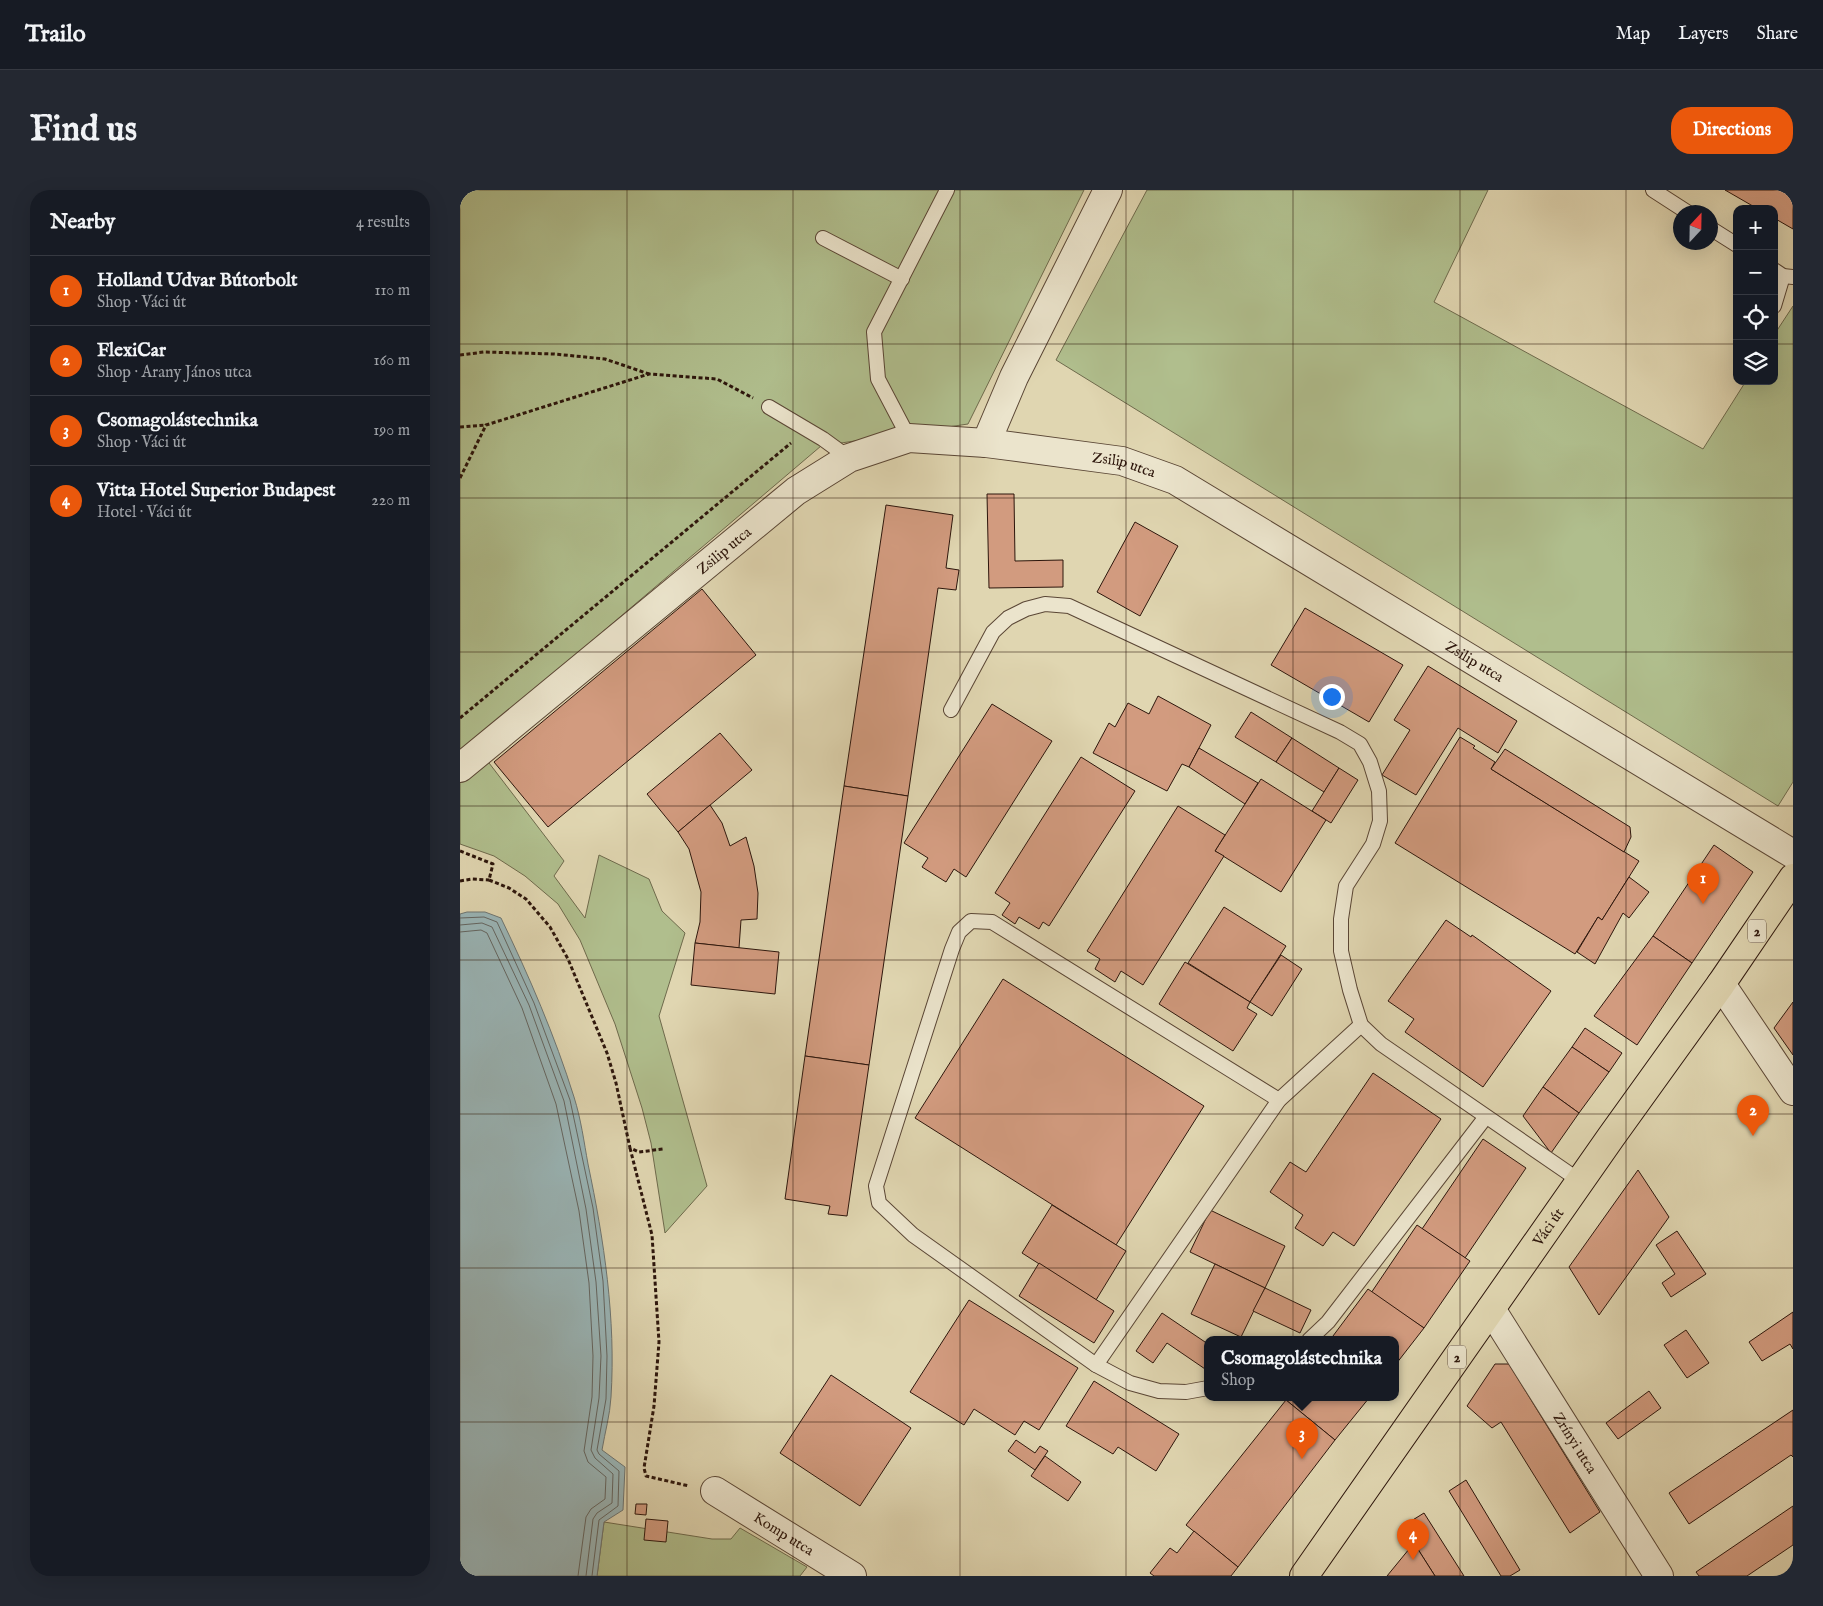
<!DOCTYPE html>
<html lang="en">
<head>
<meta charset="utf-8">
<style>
	body { margin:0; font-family:"IM FELL English",serif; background:#242831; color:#f1f3f6 }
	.controls { position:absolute; right:15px; top:15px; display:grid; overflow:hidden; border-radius:10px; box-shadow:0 5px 20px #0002 }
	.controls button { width:45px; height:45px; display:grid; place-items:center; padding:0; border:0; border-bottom:1px solid #363941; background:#171b24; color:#f1f3f6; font:25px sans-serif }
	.compass { position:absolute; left:1213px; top:15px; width:45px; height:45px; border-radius:50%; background:#171b24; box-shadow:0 5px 20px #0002; rotate:22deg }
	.you { position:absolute; left:871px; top:506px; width:18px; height:18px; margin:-12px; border:4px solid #fff; border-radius:50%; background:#1a73e8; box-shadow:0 0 0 8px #1a73e833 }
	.badge { display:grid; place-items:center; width:32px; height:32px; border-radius:50%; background:#ea580c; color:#fff; font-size:16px; font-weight:700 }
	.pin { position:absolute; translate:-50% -41px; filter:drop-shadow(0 1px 2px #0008) }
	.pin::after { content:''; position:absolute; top:26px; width:18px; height:15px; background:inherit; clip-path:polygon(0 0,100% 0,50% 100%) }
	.popup { position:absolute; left:744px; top:1146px; width:195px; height:65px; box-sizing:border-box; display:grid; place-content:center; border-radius:10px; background:#171b24; filter:drop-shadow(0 1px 4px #0005); font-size:16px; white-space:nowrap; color:#9ea1a6 }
	.popup b { font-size:19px; color:#f1f3f6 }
	.popup::after { content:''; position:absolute; left:50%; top:100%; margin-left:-10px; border:10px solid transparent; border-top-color:#171b24 }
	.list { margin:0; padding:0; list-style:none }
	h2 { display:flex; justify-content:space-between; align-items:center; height:65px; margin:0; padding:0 20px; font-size:21px }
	h2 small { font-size:16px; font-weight:400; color:#9ea1a6 }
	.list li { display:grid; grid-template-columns:32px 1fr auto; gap:15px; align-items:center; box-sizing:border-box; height:70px; padding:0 20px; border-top:1px solid #363941 }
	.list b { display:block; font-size:19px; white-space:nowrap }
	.list p { margin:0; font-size:16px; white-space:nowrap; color:#9ea1a6 }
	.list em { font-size:16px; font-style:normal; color:#9ea1a6 }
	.icon { flex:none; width:28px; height:28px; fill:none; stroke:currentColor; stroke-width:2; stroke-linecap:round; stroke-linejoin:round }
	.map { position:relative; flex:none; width:1333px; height:1386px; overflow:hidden; border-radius:20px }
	header { display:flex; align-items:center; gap:30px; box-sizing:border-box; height:70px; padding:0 25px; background:#171b24; border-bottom:1px solid #363941 }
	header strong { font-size:24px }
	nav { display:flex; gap:28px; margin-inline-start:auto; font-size:18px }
	.intro { display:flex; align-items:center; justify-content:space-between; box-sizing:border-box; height:120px; padding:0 30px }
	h1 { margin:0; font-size:35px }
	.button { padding:12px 22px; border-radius:20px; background:#ea580c; color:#fff; font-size:18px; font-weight:700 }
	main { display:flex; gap:30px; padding:0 30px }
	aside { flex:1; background:#171b24; border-radius:20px; box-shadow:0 5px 20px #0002 }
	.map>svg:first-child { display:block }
	.green { fill:#b0be8d; stroke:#6e6a4c }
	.water { fill:#9ab6b8; stroke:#6e7673 }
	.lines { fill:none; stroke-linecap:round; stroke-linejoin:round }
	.shore { stroke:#646662; stroke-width:1 }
	.building { fill:#d29b7f; stroke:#2d160c }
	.lane-casing { stroke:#5a4635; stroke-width:16 }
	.street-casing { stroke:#5a4635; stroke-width:30 }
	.primary-casing { stroke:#2d160c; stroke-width:30 }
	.path { stroke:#2d160c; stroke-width:3; stroke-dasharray:4 2.5; stroke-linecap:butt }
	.lane { stroke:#ebe4cc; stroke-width:14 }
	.street { stroke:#ebe4cc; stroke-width:28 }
	.primary { stroke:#e0d6b1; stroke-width:28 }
	.grid { fill:none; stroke:#2d160c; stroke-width:1; stroke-opacity:0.55 }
	.labels { text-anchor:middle; stroke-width:5; stroke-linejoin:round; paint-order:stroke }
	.shield { fill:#ebe4cc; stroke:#665446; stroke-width:1 }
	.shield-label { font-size:14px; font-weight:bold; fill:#2d160c }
	.street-label { font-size:15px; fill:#2d160c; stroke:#ebe4cc }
</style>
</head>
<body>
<header>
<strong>Trailo</strong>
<nav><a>Map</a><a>Layers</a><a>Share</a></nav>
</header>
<div class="intro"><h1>Find us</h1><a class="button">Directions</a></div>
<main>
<aside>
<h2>Nearby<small>4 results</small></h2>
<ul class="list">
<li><span class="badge">1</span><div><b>Holland Udvar Bútorbolt</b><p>Shop · Váci út</p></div><em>110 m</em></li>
<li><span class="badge">2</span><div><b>FlexiCar</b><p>Shop · Arany János utca</p></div><em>160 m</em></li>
<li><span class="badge">3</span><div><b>Csomagolástechnika</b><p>Shop · Váci út</p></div><em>190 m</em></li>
<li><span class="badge">4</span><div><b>Vitta Hotel Superior Budapest</b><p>Hotel · Váci út</p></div><em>220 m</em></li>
</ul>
</aside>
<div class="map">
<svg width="1333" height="1386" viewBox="0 0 1333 1386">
	<rect width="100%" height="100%" fill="#e0d6b1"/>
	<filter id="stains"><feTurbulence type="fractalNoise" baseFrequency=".004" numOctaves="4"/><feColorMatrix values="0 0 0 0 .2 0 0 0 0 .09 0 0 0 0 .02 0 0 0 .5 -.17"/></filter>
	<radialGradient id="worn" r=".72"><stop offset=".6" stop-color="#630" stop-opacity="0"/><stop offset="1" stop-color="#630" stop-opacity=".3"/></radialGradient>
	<!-- green -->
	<g class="green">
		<polygon points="0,0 624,0 508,234 361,256 13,552 104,671 94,686 125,728 139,665 189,689 202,721 225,743 199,826 247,996 205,1043 191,953 182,918 155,834 120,750 98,714 65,686 34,666 0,654"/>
		<polygon points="687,0 1028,0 974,112 1243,259 1286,191 1314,191 1314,145 1333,116 1333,592 1318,616 596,170"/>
		<polygon points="144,1332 252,1349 271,1349 280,1338 347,1377 340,1386 137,1386"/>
	</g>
	<!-- water -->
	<path class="water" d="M7,722H25L41,728C69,786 95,846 114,907C121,929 124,952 128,974C144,1050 156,1129 151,1207C150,1225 145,1242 142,1260L165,1277L163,1320L144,1332L137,1386H0V724Z"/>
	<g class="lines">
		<!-- shore -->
		<g class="shore">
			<polyline points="0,728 24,727 37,732 74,813 110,910 133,1018 143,1091 147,1166 146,1209 137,1260 139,1264 159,1281 158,1316 139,1330 132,1386"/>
			<polyline points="0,735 22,733 32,737 69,815 104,911 126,1019 136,1092 141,1166 139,1208 131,1260 135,1268 153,1284 152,1313 137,1323 133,1329 126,1386"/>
			<polyline points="0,742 21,740 27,743 62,818 96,914 119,1021 129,1093 133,1166 132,1207 124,1261 128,1272 146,1287 145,1309 131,1319 126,1327 118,1386"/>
		</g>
	</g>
	<!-- building -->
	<g class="building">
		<polygon points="1265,0 1333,0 1333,39 1314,28 1314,19 1298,19"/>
		<polygon points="527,304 554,304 555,371 603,370 603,397 529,398"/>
		<polygon points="426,315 493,325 486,378 499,380 496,400 478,398 448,606 384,596"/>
		<polygon points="675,332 718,356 680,426 637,402"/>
		<polygon points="242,399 296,465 88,637 34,572"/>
		<polygon points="845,418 943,475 909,532 811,475"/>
		<polygon points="968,476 1057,531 1038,563 998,538 956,605 922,585 950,540 934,530"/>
		<polygon points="698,506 751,535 729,577 722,574 707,601 633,563 649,533 655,537 668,513 689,524"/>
		<polygon points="532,514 592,551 506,687 494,679 486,692 462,677 468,668 444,653"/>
		<polygon points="791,522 832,548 816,572 775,547"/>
		<polygon points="260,543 292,580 218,642 187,604"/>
		<polygon points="1000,547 1015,556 1013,558 1035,572 1031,579 1179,671 1142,730 1138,727 1115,764 935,653"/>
		<polygon points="832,548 879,578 864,602 816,572"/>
		<polygon points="739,558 798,593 785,614 729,577"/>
		<polygon points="1045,559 1170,637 1171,647 1164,662 1031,579"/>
		<polygon points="621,567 675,601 589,736 583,732 579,739 559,727 555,734 542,725 550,713 535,703"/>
		<polygon points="879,578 898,590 871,633 852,621"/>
		<polygon points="801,589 866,630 821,702 755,661"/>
		<polygon points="384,596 448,606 409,875 345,866"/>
		<polygon points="250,615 262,633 270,656 286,647 294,676 298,703 297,729 281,730 279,758 235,753 240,732 241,702 229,659 218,642"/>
		<polygon points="718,616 765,645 755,661 764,666 683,795 661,781 655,792 635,779 640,769 627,761"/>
		<polygon points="1254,655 1293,682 1232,773 1193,746"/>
		<polygon points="1169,687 1189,702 1169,728 1163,723 1135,774 1117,762 1138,727 1142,730"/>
		<polygon points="764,717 826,756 790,812 728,773"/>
		<polygon points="986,730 1011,747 1012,745 1091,801 1023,897 945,842 954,829 928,811"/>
		<polygon points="1193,746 1232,773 1177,855 1134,826"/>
		<polygon points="235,753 319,762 315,804 231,795"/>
		<polygon points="821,765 842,779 812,826 790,812"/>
		<polygon points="725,772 790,812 787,818 797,824 773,861 699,814"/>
		<polygon points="543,789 744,916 656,1055 455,928"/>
		<polygon points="1333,812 1333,865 1314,838"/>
		<polygon points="1125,838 1162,863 1149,882 1112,857"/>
		<polygon points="1112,857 1149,882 1119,923 1083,897"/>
		<polygon points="345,866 409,875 387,1026 368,1024 370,1016 325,1009"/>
		<polygon points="913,883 981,929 894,1056 873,1042 863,1056 835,1038 843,1025 810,1002 830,972 846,982"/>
		<polygon points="1083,897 1119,923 1091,963 1063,926"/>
		<polygon points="1023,949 1066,978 1005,1068 962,1039"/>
		<polygon points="1178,980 1209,1027 1139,1125 1109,1077"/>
		<polygon points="592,1015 666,1061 636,1110 562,1063"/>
		<polygon points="750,1020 825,1056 805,1098 730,1062"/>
		<polygon points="957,1035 1010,1071 964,1138 911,1103"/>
		<polygon points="1217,1041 1246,1084 1211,1107 1202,1093 1215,1084 1196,1055"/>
		<polygon points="579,1073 654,1121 634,1153 559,1106"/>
		<polygon points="755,1074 805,1098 781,1147 731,1124"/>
		<polygon points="805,1098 851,1120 840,1143 793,1121"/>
		<polygon points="908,1099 964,1138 936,1174 936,1150 870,1150"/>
		<polygon points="509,1110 618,1178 579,1240 564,1231 555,1245 514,1219 504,1235 450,1202"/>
		<polygon points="1333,1122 1333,1159 1330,1154 1302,1171 1289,1152"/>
		<polygon points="702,1123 748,1154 748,1181 707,1153 693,1173 676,1161"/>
		<polygon points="1226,1140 1249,1173 1227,1188 1204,1155"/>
		<polygon points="1035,1174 1049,1174 1140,1322 1110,1343 1041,1232 1032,1238 1007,1216"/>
		<polygon points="371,1185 451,1238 400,1316 320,1263"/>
		<polygon points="634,1191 719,1244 696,1281 658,1257 653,1264 606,1236"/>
		<polygon points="1189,1201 1201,1218 1158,1249 1146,1233"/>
		<polygon points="828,1208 909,1208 875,1250 826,1210"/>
		<polygon points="826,1210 875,1250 778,1377 726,1335"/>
		<polygon points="1333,1220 1333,1267 1331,1265 1229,1334 1209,1303"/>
		<polygon points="556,1250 575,1263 580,1256 588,1261 575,1280 548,1261"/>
		<polygon points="585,1266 621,1292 608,1311 571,1286"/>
		<polygon points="1006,1290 1060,1380 1050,1386 1041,1386 989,1301"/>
		<polygon points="176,1314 187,1314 186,1325 175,1324"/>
		<polygon points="1333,1316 1333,1355 1287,1386 1239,1386 1236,1382"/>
		<polygon points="964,1323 1004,1386 975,1386 943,1336"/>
		<polygon points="186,1329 208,1331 206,1352 184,1350"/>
		<polygon points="734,1341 778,1377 771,1386 694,1386 690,1383 710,1358 717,1363"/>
		<polygon points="954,1353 975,1386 927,1386"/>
	</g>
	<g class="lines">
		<!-- lane casing -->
		<g class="lane-casing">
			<g id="lane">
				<polyline points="1193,0 1227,22"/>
				<polyline points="1250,38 1277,55"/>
				<polyline points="363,48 442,89"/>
				<polyline points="1314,80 1323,86 1333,87"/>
				<polyline points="1314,116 1323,86"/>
				<polyline points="309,217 363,249 389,268"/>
				<polyline points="449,248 418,189 414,142 487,0"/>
				<polyline points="491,520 533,442 548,428 566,419 585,414 609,416 880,542 900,554 910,572 919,601 920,631 913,654 886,696 881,729 881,761 890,800 901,835 921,854 1120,991"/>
				<polyline points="849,1150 868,1132 1025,928"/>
				<polyline points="636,1175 819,910 901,835"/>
				<polyline points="748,1198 726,1202 699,1201 670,1193 636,1175 453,1045 419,1013 416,996 492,759 499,742 511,731 532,732 819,910"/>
			</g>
		</g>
		<!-- street casing -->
		<g class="street-casing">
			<g id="street">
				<polyline points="526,253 554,187 648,0"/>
				<path id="s1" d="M0,578L336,301L389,268L449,248L526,253L662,271L715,290L1333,664"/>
				<polyline points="1261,794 1333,901"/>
				<path id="s2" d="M1031,1119L1199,1386"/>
				<path id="s3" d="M255,1301L392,1386"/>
			</g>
		</g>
		<!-- primary casing -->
		<g class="primary-casing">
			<g id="primary">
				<path id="s4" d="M844,1386L1151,947L1261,794L1333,688"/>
			</g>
		</g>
		<!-- path -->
		<g class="path">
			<polyline points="0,165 24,162 94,164 145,169 189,184"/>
			<polyline points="0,237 26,235"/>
			<polyline points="0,288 26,235 189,184 257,189 293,208"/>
			<polyline points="0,528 331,253"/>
			<polyline points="0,661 33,674 29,690 49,698 66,709 90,737 108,769 147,863 156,893 170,958 179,962 203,959"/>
			<polyline points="0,691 12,689 29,690"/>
			<polyline points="170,958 192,1045 199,1152 194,1216 184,1278 186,1286 229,1296"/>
		</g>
		<!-- lane -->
		<use href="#lane" class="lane"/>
		<!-- street -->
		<use href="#street" class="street"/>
		<!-- primary -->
		<use href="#primary" class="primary"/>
	</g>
	<!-- grid -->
	<path class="grid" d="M167,0V1386M333,0V1386M500,0V1386M666,0V1386M833,0V1386M1000,0V1386M1166,0V1386M0,154H1277M1314,154H1333M0,308H1333M0,462H1333M0,616H1333M0,770H1333M0,924H1333M0,1078H1333M0,1232H1333"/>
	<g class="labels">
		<!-- shield labels -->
		<g class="shield">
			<rect x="1288" y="729.5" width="18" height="23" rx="4"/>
			<rect x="988" y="1155.5" width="18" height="23" rx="4"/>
		</g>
		<g class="shield-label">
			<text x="1297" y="746">2</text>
			<text x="997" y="1172">2</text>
		</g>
		<!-- street labels -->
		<g class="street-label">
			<text dy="5" stroke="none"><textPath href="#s1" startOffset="778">Zsilip utca</textPath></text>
			<text dy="5" stroke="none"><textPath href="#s1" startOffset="342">Zsilip utca</textPath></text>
			<text dy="5" stroke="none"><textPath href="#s1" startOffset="1182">Zsilip utca</textPath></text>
			<text dy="5" stroke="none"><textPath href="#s4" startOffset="426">Váci út</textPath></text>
			<text dy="5" stroke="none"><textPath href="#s2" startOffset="158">Zrínyi utca</textPath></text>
			<text dy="5" stroke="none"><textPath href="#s3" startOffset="81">Komp utca</textPath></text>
		</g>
	</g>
	<rect width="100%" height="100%" filter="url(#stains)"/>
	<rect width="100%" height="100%" fill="url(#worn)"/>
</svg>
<div class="controls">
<button>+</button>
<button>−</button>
<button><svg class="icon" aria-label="locate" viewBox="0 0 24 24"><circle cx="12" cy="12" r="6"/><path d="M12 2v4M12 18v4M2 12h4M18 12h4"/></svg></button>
<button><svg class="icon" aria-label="layers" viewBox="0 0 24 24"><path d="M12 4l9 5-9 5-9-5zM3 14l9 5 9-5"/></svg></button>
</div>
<svg class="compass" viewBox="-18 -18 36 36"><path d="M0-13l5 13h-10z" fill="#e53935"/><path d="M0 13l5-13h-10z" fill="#9ea1a6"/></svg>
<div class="you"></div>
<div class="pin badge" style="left:1243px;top:714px">1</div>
<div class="pin badge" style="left:1293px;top:946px">2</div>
<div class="pin badge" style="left:842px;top:1269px">3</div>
<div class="popup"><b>Csomagolástechnika</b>Shop</div>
<div class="pin badge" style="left:953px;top:1370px">4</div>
</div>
</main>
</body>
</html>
